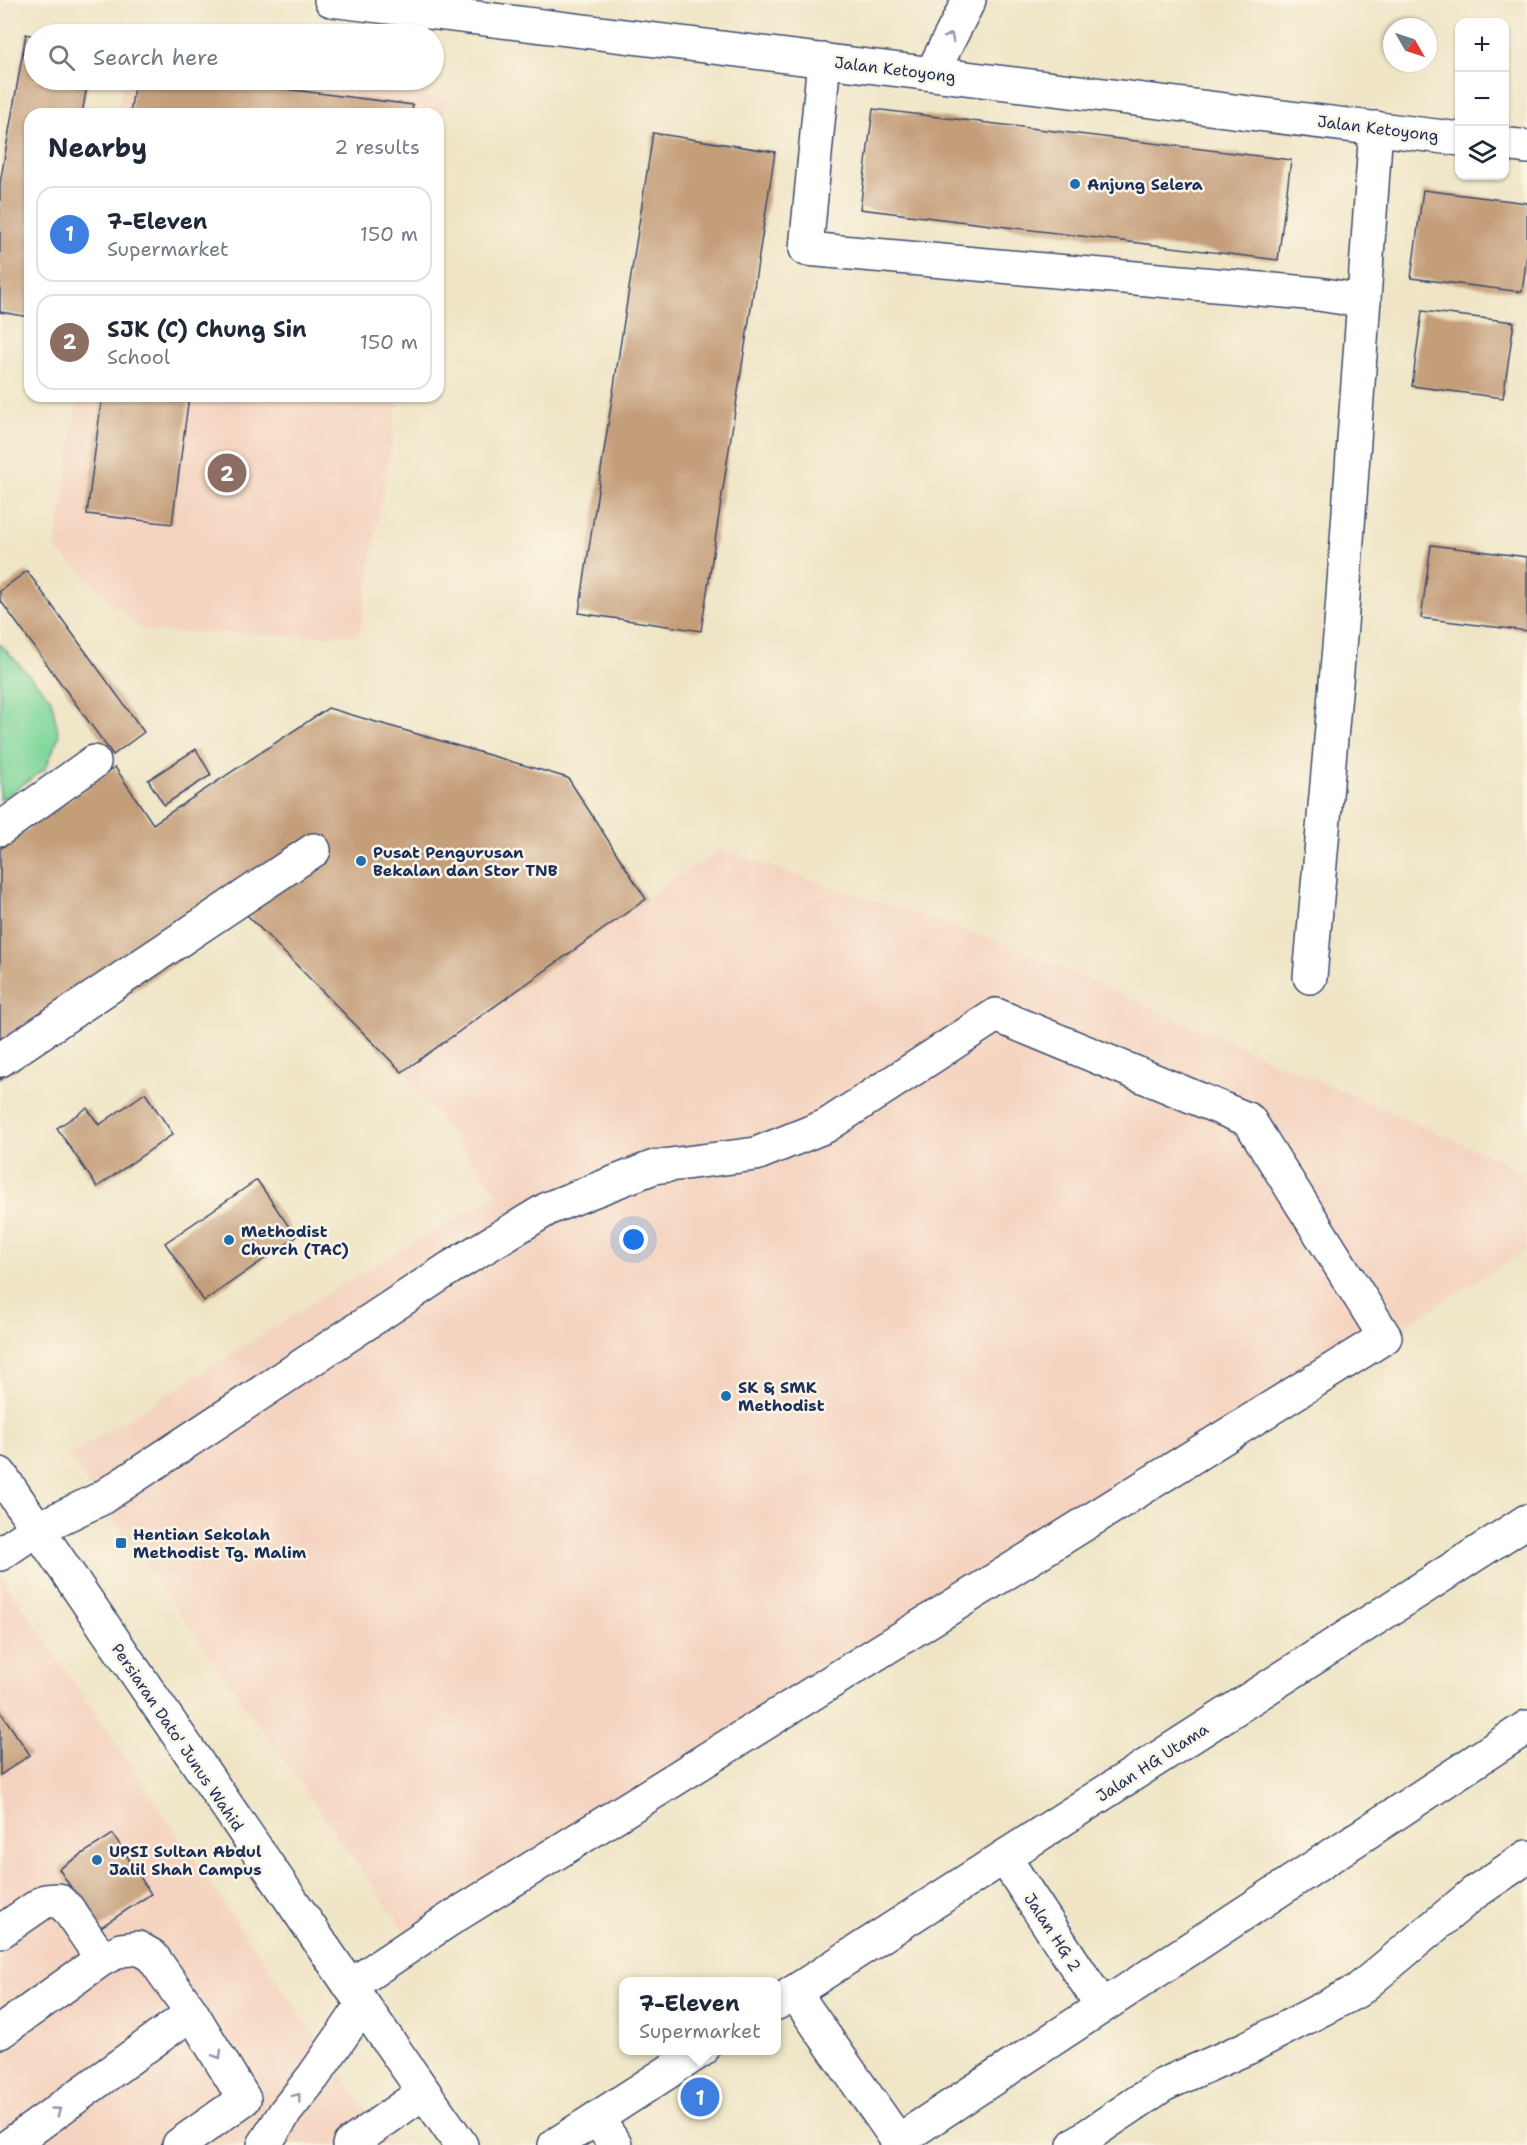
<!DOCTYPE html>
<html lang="en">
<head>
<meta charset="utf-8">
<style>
	body { margin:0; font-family:"Shantell Sans",sans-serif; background:#f2f2f3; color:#1f2937 }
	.controls { position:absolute; right:18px; top:18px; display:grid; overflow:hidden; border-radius:12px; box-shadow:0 2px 4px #0004 }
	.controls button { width:54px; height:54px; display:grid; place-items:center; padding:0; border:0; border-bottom:2px solid #e0e1e3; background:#fff; color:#1f2937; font:30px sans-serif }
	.compass { position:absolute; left:1383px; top:18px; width:54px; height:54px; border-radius:50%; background:#fff; box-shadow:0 2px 4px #0004; rotate:129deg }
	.you { position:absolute; left:634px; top:1240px; width:21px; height:21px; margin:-15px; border:4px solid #fff; border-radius:50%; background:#1a73e8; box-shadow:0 0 0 9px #1a73e833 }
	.badge { display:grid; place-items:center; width:39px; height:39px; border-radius:50%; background:#1f6fb2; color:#fff; font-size:20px; font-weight:700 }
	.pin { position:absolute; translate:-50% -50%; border:3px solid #fff; box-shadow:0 2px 6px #0006 }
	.popup { position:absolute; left:619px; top:1977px; width:162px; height:78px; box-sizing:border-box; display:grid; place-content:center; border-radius:12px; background:#fff; filter:drop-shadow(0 2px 4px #0005); font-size:20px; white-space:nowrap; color:#747a83 }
	.popup b { font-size:22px; color:#1f2937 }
	.popup::after { content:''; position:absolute; left:50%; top:100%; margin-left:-12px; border:12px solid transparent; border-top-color:#fff }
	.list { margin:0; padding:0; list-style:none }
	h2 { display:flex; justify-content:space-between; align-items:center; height:78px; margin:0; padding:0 24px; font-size:26px }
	h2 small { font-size:20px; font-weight:400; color:#747a83 }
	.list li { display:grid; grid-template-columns:39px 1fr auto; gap:18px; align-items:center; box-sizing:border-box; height:96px; margin:0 12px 12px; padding:0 12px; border:2px solid #e0e1e3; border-radius:18px }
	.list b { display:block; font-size:22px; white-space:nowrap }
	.list p { margin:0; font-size:20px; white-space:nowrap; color:#747a83 }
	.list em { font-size:20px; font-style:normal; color:#747a83 }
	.icon { flex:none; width:33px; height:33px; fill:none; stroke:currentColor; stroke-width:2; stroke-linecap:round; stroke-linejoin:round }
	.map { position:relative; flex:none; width:1527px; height:2145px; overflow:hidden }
	.search { position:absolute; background:#fff; box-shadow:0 2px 4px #0004; left:24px; top:24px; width:420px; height:66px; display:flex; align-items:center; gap:15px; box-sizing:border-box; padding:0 21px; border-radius:33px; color:#747a83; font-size:22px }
	.panel { position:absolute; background:#fff; box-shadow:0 2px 4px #0004; left:24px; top:108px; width:420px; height:294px; border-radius:18px }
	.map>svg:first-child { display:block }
	.built { fill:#f4d3c0 }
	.green { fill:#82d89c; stroke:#4e847d; stroke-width:1.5 }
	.building { fill:#c49d79 }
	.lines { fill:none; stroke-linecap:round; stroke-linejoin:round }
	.minor-casing { stroke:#3b4a6e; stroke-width:36 }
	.minor { stroke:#fff; stroke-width:33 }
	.oneway { stroke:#8d97ae }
	.poi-dot { fill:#1f6fb2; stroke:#fcf5e5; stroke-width:2 }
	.labels { text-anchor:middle; stroke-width:5; stroke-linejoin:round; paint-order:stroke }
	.street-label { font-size:16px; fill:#1b2f5e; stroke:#fcf5e5 }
	.poi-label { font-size:16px; font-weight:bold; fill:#1b2f5e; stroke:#fcf5e5; text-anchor:start }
</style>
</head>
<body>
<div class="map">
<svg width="1527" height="2145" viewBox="0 0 1527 2145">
	<rect width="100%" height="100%" fill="#fcf5e5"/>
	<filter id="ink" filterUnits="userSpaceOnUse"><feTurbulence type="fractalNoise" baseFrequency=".0167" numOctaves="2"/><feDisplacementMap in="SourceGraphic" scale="12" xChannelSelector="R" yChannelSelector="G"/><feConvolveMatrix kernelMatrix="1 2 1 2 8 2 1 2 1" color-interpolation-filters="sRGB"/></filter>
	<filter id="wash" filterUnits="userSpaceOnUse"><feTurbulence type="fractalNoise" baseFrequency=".008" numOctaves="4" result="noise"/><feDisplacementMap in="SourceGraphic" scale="24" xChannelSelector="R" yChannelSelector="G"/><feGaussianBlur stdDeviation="1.35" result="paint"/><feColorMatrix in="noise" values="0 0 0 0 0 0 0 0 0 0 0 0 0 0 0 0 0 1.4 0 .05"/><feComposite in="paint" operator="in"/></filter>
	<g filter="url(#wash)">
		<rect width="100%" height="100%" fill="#efe5c6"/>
		<!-- built -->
		<g class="built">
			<polygon points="123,80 310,80 448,99 438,157 438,114 118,114"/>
			<polygon points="78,396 399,396 359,636 143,631 56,549"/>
			<polygon points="720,850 1004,943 1527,1172 1527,1249 447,1921 414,1944 68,1456 341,1285 498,1194 402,1072 646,899"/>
			<polygon points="0,1574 389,2145 0,2145"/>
		</g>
		<!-- green -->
		<polygon class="green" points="0,644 51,699 59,736 45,769 0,800"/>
		<g id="blocks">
			<!-- building -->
			<g class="building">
				<polygon points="26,34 34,36 34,80 88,80 82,114 30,114 30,317 0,312 0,183"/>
				<polygon points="135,80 213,80 413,105 411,114 130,114"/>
				<polygon points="873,109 1291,160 1278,260 860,209"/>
				<polygon points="653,133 775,152 701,631 579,613"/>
				<polygon points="1423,190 1527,203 1527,255 1522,292 1411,278"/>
				<polygon points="1422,311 1514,322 1503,398 1412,386"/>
				<polygon points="102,396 189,396 172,524 87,514"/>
				<polygon points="1431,545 1527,557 1527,631 1421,618"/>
				<polygon points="27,571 144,732 113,755 0,600 0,591"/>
				<polygon points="328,708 568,778 646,899 402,1072 247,915 0,1080 0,849 115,767 153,824"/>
				<polygon points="196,749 211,775 164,805 148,780"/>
				<polygon points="145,1093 173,1134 97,1187 57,1128 87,1108 99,1125"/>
				<polygon points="257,1180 296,1237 204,1301 165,1243"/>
				<polygon points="0,1711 30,1755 0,1775"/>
				<polygon points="113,1834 151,1894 98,1929 59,1869"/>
			</g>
		</g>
	</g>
	<g filter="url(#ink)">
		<use href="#blocks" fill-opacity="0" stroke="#3b4a6e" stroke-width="1.5"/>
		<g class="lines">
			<!-- minor casing -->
			<g class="minor-casing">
				<g id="minor">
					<polyline points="331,0 1460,139"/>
					<polyline points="824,60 806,249 1318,294 1364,301"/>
					<polyline points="932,73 969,0"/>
					<polyline points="1504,144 1527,147"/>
					<polyline points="0,829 94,762"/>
					<polyline points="1310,977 1341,625 1376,128"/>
					<polyline points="0,1060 314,850"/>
					<polyline points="0,1474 350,1986 461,2145"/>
					<polyline points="0,1554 37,1529 100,1499 450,1268 549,1208 654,1167 756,1154 826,1126 996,1015 1249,1120 1385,1337 447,1921 350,1986"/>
					<polyline points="1004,1857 1102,2006"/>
					<polyline points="0,1932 45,1901 58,1900 68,1909 102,1959"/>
					<polyline points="794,1992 898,2141 1527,1727"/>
					<polyline points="777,2003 1527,1521"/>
					<polyline points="0,2032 102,1959 121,1950 138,1948 152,1956 192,2013"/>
					<polyline points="597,2118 615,2145"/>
					<polyline points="10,2145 192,2013 244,2099 179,2145"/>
					<polyline points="264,2145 286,2111 313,2077 363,2005"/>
					<polyline points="349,2145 424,2092"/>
					<polyline points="555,2145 702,2050"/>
					<polyline points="1074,2145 1163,2085 1247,2048 1357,1991 1474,1893 1527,1857"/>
				</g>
			</g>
			<!-- minor -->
			<use href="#minor" class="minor"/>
		</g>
		<!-- one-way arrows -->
		<defs><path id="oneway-chevron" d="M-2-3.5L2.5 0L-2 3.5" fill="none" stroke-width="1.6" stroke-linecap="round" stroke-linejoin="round" transform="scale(1.5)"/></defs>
		<g class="oneway">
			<use href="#oneway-chevron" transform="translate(950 37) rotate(-63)"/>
			<use href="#oneway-chevron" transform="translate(218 2055) rotate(59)"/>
			<use href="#oneway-chevron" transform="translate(297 2097) rotate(-52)"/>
			<use href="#oneway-chevron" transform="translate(57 2111) rotate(-36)"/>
		</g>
	</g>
	<!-- markers -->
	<g class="poi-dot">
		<circle cx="1075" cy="184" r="6"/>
		<circle cx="361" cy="861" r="6"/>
		<circle cx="229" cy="1240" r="6"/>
		<circle cx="726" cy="1396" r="6"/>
		<rect x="115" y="1537" width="12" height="12" rx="3"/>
		<circle cx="97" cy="1860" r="6"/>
	</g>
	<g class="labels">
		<!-- street labels -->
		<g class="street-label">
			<text transform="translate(895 69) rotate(7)" y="6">Jalan Ketoyong</text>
			<text transform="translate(1378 128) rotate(7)" y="6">Jalan Ketoyong</text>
			<text transform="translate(178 1737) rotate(56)" y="6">Persiaran Dato' Junus Wahid</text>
			<text transform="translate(1152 1762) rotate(-33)" y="6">Jalan HG Utama</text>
			<text transform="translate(1053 1932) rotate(57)" y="6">Jalan HG 2</text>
		</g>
		<!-- poi labels -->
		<g class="poi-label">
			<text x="1087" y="190">Anjung Selera</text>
			<text x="373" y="858">Pusat Pengurusan<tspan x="373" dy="18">Bekalan dan Stor TNB</tspan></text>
			<text x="241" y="1237">Methodist<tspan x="241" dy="18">Church (TAC)</tspan></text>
			<text x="738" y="1393">SK &amp; SMK<tspan x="738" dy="18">Methodist</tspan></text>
			<text x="133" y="1540">Hentian Sekolah<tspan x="133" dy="18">Methodist Tg. Malim</tspan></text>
			<text x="109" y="1857">UPSI Sultan Abdul<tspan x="109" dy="18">Jalil Shah Campus</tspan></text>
		</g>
	</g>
</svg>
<div class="controls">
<button>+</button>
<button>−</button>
<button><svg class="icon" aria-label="layers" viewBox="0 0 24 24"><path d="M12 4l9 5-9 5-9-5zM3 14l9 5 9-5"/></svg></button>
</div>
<svg class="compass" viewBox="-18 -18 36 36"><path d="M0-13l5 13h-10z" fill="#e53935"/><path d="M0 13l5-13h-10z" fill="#747a83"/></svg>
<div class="you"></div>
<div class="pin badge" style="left:700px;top:2097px;background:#3f7fe0">1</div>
<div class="popup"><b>7-Eleven</b>Supermarket</div>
<div class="pin badge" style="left:227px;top:473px;background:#8d6e63">2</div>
<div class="search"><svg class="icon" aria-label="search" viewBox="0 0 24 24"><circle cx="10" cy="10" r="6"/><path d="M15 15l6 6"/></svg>Search here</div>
<section class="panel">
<h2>Nearby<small>2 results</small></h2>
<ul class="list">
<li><span class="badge" style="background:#3f7fe0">1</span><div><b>7-Eleven</b><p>Supermarket</p></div><em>150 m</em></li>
<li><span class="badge" style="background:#8d6e63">2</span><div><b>SJK (C) Chung Sin</b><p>School</p></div><em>150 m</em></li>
</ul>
</section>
</div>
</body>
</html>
